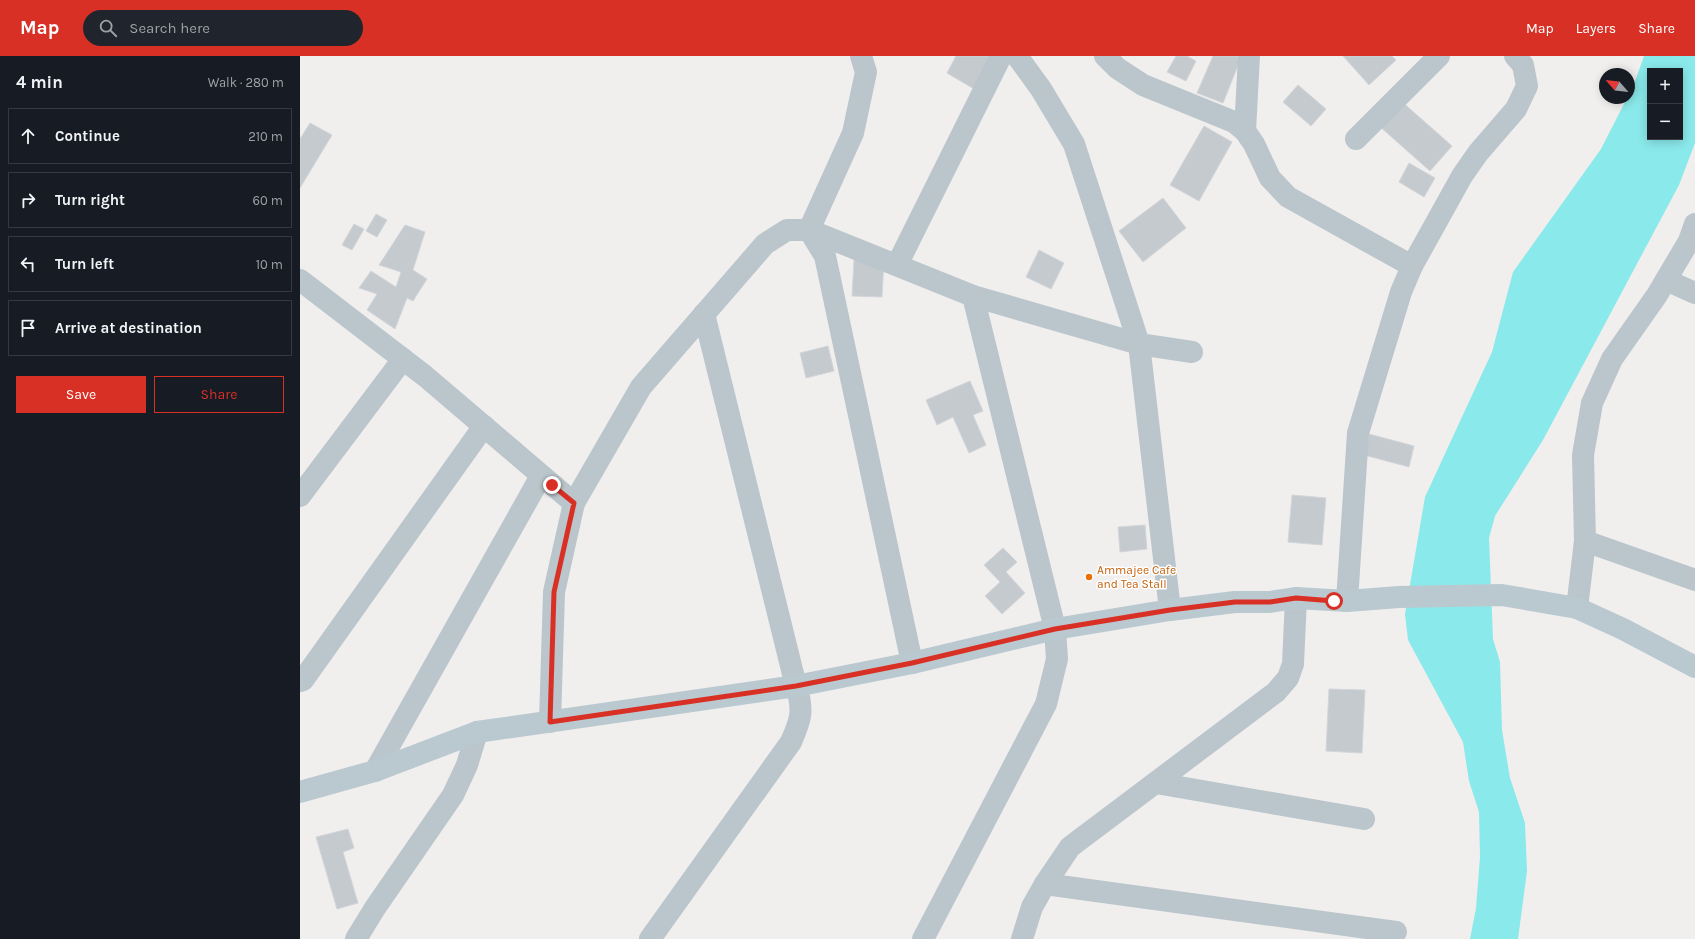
<!DOCTYPE html>
<html lang="en">
<head>
<meta charset="utf-8">
<style>
	body { margin:0; font-family:Karla,sans-serif; background:#20242c; color:#f1f3f6 }
	.controls { position:absolute; right:12px; top:12px; display:grid; overflow:hidden; border-radius:0px; box-shadow:0 2px 10px #0003 }
	.controls button { width:36px; height:36px; display:grid; place-items:center; padding:0; border:0; border-bottom:1px solid #363941; background:#171b24; color:#f1f3f6; font:20px sans-serif }
	.compass { position:absolute; left:1299px; top:12px; width:36px; height:36px; border-radius:50%; background:#171b24; box-shadow:0 2px 10px #0003; rotate:298deg }
	.stop { position:absolute; width:12px; height:12px; margin:-9px; border:3px solid #d93025; border-radius:50%; background:#fff }
	.stop.end { background:#d93025; border-color:#fff; box-shadow:0 1px 4px #0008 }
	.list { margin:0; padding:0; list-style:none }
	h2 { display:flex; justify-content:space-between; align-items:center; height:52px; margin:0; padding:0 16px; font-size:17px }
	h2 small { font-size:13px; font-weight:400; color:#9ea1a6 }
	.list li { display:grid; grid-template-columns:26px 1fr auto; gap:12px; align-items:center; box-sizing:border-box; height:56px; margin:0 8px 8px; padding:0 8px; border:1px solid #363941; border-radius:0px }
	.list b { display:block; font-size:15px; white-space:nowrap }
	.list em { font-size:13px; font-style:normal; color:#9ea1a6 }
	.actions { display:flex; gap:8px; padding:12px 16px }
	.actions a { flex:1; padding:9px 0; border:1px solid #d93025; border-radius:0px; text-align:center; font-size:14px; color:#d93025 }
	.actions .main { background:#d93025; color:#fff }
	.icon { flex:none; width:22px; height:22px; fill:none; stroke:currentColor; stroke-width:2; stroke-linecap:round; stroke-linejoin:round }
	.map { position:relative; flex:none; width:1395px; height:883px; overflow:hidden }
	header { display:flex; align-items:center; gap:24px; box-sizing:border-box; height:56px; padding:0 20px; background:#d93025; color:#fff }
	header strong { font-size:19px }
	nav { display:flex; gap:22px; margin-inline-start:auto; font-size:14px }
	.search { width:280px; height:36px; background:#20242c; display:flex; align-items:center; gap:10px; box-sizing:border-box; padding:0 14px; border-radius:22px; color:#9ea1a6; font-size:15px }
	main { display:flex }
	aside { flex:1; background:#171b24 }
	.map>svg:first-child { display:block }
	.water { fill:#8ae9ea; fill-rule:evenodd }
	.building { fill:#c5cace; stroke:#d2d6da }
	.lines { fill:none; stroke-linecap:round; stroke-linejoin:round }
	.minor { stroke:#bac6cb; stroke-width:22 }
	.secondary { stroke:#bac9d0; stroke-width:22 }
	.route { stroke:#d93025; stroke-width:5 }
	.food-dot { fill:#e8710a; stroke:#fff; stroke-width:1.5 }
	.labels { text-anchor:middle; stroke-width:3; stroke-linejoin:round; paint-order:stroke }
	.food-label { font-size:12px; fill:#c56008; stroke:#fff; text-anchor:start }
</style>
</head>
<body>
<header>
<strong>Map</strong>
<div class="search"><svg class="icon" aria-label="search" viewBox="0 0 24 24"><circle cx="10" cy="10" r="6"/><path d="M15 15l6 6"/></svg>Search here</div>
<nav><a>Map</a><a>Layers</a><a>Share</a></nav>
</header>
<main>
<aside>
<h2>4 min<small>Walk · 280 m</small></h2>
<ul class="list">
<li><svg class="icon" aria-label="ahead" viewBox="0 0 24 24"><path d="M12 20V5M6 11l6-6 6 6"/></svg><div><b>Continue</b></div><em>210 m</em></li>
<li><svg class="icon" aria-label="right" viewBox="0 0 24 24"><path d="M7 20v-9h11M14 6l5 5-5 5"/></svg><div><b>Turn right</b></div><em>60 m</em></li>
<li><svg class="icon" aria-label="left" viewBox="0 0 24 24"><path d="M17 20v-9H6M10 6l-5 5 5 5"/></svg><div><b>Turn left</b></div><em>10 m</em></li>
<li><svg class="icon" aria-label="arrive" viewBox="0 0 24 24"><path d="M6 21V4h12l-3 4 3 4H6"/></svg><div><b>Arrive at destination</b></div></li>
</ul>
<div class="actions"><a class="main">Save</a><a>Share</a></div>
</aside>
<div class="map">
<svg width="1395" height="883" viewBox="0 0 1395 883">
	<rect width="100%" height="100%" fill="#f1eeee"/>
	<!-- water -->
	<path class="water" d="M1344,0H1395V87L1379,129L1243,384L1195,460L1189,482L1193,583L1200,606L1202,674L1210,722L1225,767L1227,815L1218,883H1170L1176,852L1180,801L1179,756L1169,725L1163,686L1108,584L1105,558L1125,441L1192,296L1213,216L1301,93L1327,42H1329ZM1350,15H1380V81H1350Z"/>
	<!-- building -->
	<g class="building">
		<polygon points="656,0 693,0 674,33 647,17"/>
		<polygon points="876,0 887,0 896,5 886,25 867,16"/>
		<polygon points="913,0 936,0 941,2 923,47 897,37"/>
		<polygon points="1043,0 1092,0 1096,4 1069,29"/>
		<polygon points="998,29 1026,53 1011,70 983,46"/>
		<polygon points="1100,44 1152,90 1130,115 1078,69"/>
		<polygon points="10,67 32,79 0,132 0,83"/>
		<polygon points="904,70 932,86 899,145 870,129"/>
		<polygon points="1109,107 1135,122 1124,141 1099,126"/>
		<polygon points="863,142 886,172 843,206 819,175"/>
		<polygon points="76,158 87,164 77,181 66,175"/>
		<polygon points="54,168 64,173 52,194 42,189"/>
		<polygon points="105,169 125,176 113,214 127,223 113,245 107,242 95,273 67,254 77,238 59,232 71,215 96,231 101,216 79,209"/>
		<polygon points="739,194 764,207 751,233 726,221"/>
		<polygon points="554,203 584,204 582,241 552,240"/>
		<polygon points="528,290 534,315 506,322 500,297"/>
		<polygon points="670,325 683,355 673,359 686,389 669,397 653,361 637,369 626,344"/>
		<polygon points="1069,378 1114,390 1109,411 1064,399"/>
		<polygon points="992,439 1026,442 1022,489 988,486"/>
		<polygon points="845,469 847,493 820,496 818,471"/>
		<polygon points="703,492 717,506 706,516 725,537 702,558 685,540 700,526 684,509"/>
		<polygon points="1029,633 1065,634 1062,697 1026,695"/>
		<polygon points="48,773 54,792 43,796 58,847 37,853 16,781"/>
	</g>
	<g class="lines">
		<!-- minor -->
		<g class="minor">
			<polyline points="561,0 566,16 553,77 509,174 673,240 755,573 757,603 746,648 623,883"/>
			<polyline points="717,0 741,33 774,88 839,288 892,296"/>
			<polyline points="805,0 817,12 843,29 934,66 945,75 954,88 970,122 988,141 1112,210"/>
			<polyline points="945,75 949,0"/>
			<polyline points="1056,83 1139,0"/>
			<polyline points="597,209 701,0"/>
			<polyline points="0,224 125,320 274,447 254,536 250,666"/>
			<polyline points="1366,224 1395,237"/>
			<polyline points="673,240 839,288 870,554"/>
			<polyline points="0,440 103,303"/>
			<polyline points="274,447 341,331 465,188 487,174 509,174 525,200 612,607"/>
			<polyline points="1285,485 1395,524"/>
			<polyline points="1047,545 1058,377 1101,236 1112,210 1162,120 1178,97 1216,53 1227,30 1223,9 1215,0"/>
			<polyline points="1277,552 1285,485 1283,399 1292,347 1312,303 1357,239 1389,185 1395,168"/>
			<polyline points="0,625 3,624 184,370"/>
			<polyline points="75,715 241,420"/>
			<polyline points="856,727 1064,763"/>
			<polyline points="745,828 1096,876"/>
			<polyline points="56,883 75,852 153,739 167,709 177,676"/>
			<path d="M350,883L491,686C501,663 504,655 496,630L404,258"/>
			<polyline points="722,883 732,851 745,828 770,791 976,636 988,622 993,608 996,542"/>
		</g>
		<!-- secondary -->
		<polyline class="secondary" points="0,736 75,715 177,676 496,630 612,607 755,573 870,554 935,546 970,546 996,542 1047,545 1099,541 1202,539 1277,552 1323,573 1395,611"/>
	</g>
	<g class="lines">
		<!-- route -->
		<polyline class="route" points="252,429 274,447 254,536 250,666 496,630 612,607 755,573 870,554 935,546 970,546 996,542 1034,545"/>
	</g>
	<!-- markers -->
	<circle class="food-dot" cx="789" cy="521" r="4"/>
	<g class="labels">
		<!-- food labels -->
		<g class="food-label">
			<text x="797" y="518">Ammajee Cafe<tspan x="797" dy="14">and Tea Stall</tspan></text>
		</g>
	</g>
</svg>
<div class="controls">
<button>+</button>
<button>−</button>
</div>
<svg class="compass" viewBox="-18 -18 36 36"><path d="M0-13l5 13h-10z" fill="#e53935"/><path d="M0 13l5-13h-10z" fill="#9ea1a6"/></svg>
<div class="stop" style="left:1034px;top:545px"></div>
<div class="stop end" style="left:252px;top:429px"></div>
</div>
</main>
</body>
</html>
